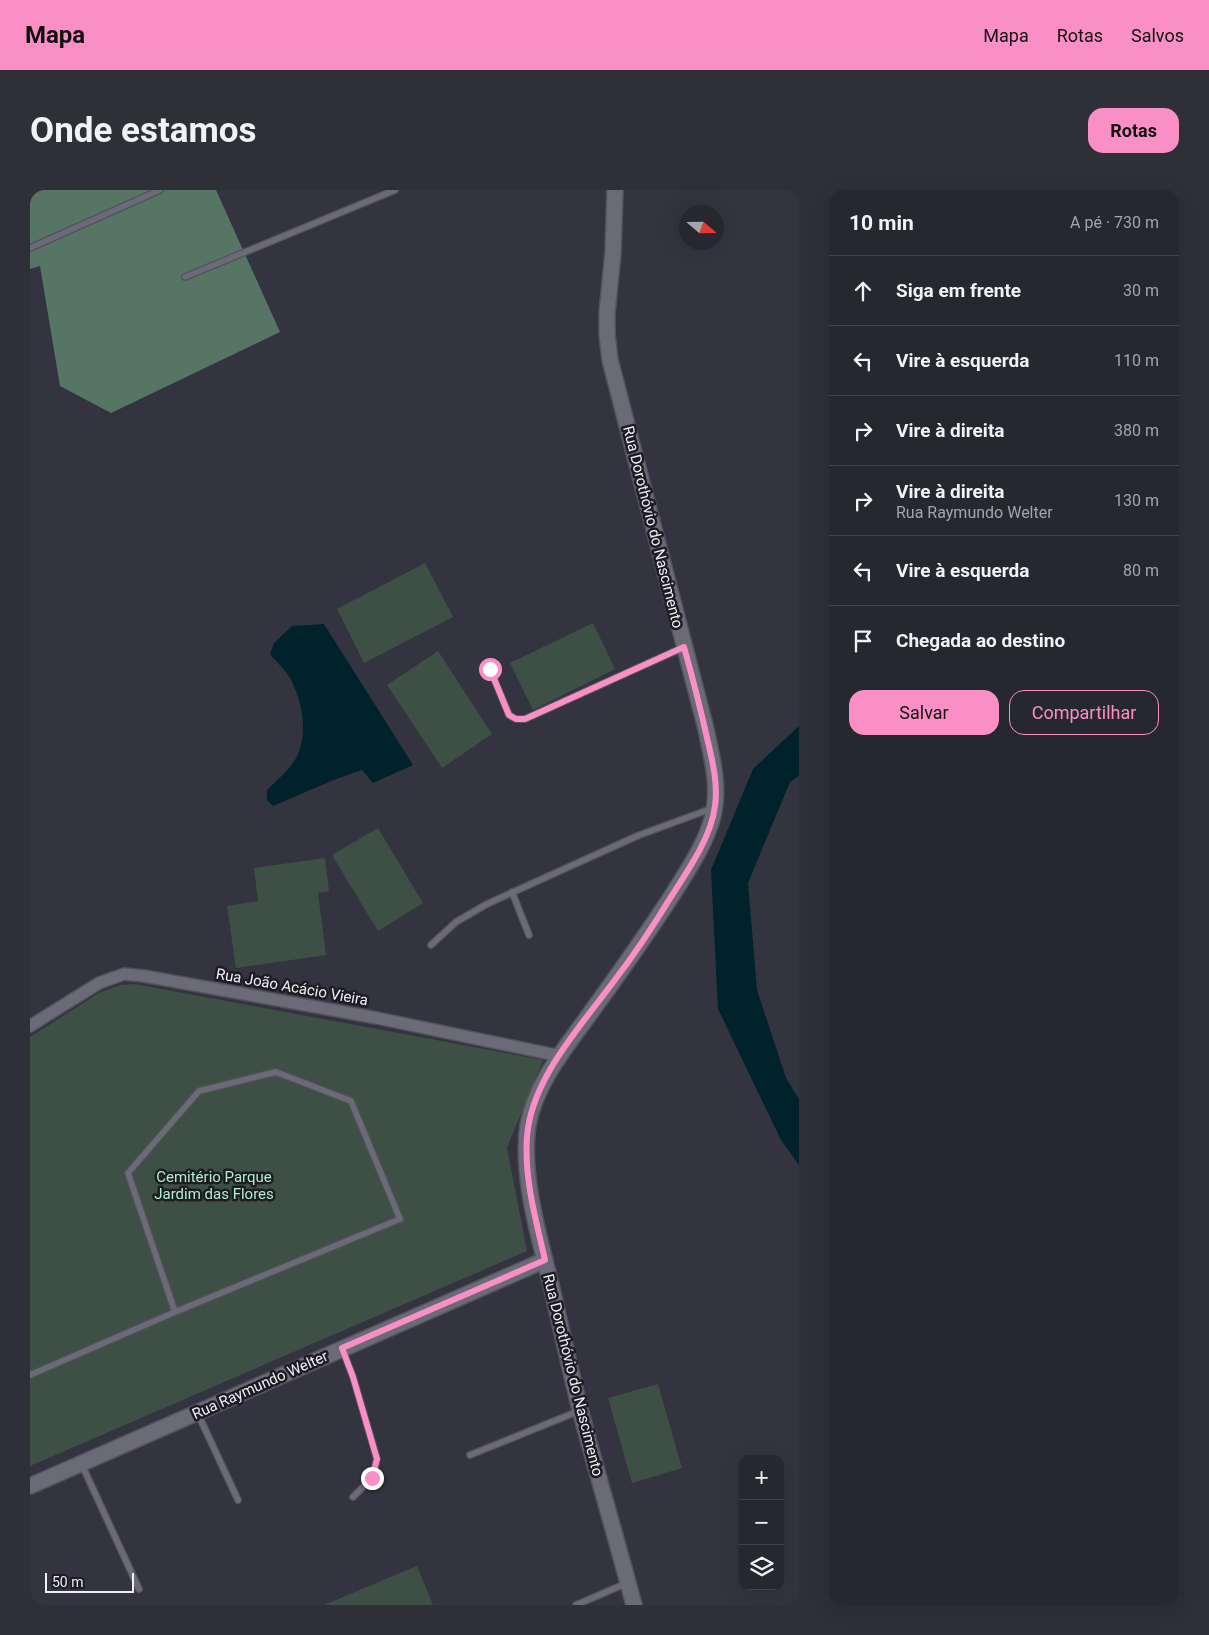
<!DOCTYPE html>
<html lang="pt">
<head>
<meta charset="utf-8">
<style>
	body { margin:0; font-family:Roboto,sans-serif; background:#2f2f38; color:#f1f3f6 }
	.controls { position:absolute; right:15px; bottom:15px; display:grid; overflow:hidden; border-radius:10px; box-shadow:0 5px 20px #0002 }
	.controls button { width:45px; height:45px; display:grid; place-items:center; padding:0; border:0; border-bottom:1px solid #43444c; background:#272730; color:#f1f3f6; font:25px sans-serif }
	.compass { position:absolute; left:649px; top:15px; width:45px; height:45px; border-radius:50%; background:#272730; box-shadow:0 5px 20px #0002; rotate:110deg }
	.scale { position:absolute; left:15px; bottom:12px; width:89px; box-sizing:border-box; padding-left:5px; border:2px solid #efeff7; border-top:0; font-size:14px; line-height:18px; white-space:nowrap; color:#efeff7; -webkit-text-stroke:4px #1c1c22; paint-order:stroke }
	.stop { position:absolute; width:15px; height:15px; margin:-11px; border:4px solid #fa8fc6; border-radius:50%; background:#fff }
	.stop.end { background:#fa8fc6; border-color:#fff; box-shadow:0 1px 5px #0008 }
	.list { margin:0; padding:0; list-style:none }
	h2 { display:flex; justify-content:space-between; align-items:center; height:65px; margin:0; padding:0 20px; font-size:21px }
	h2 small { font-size:16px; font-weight:400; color:#a4a5ab }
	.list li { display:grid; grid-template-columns:32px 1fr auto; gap:15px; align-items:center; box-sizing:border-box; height:70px; padding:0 20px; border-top:1px solid #43444c }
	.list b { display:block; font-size:19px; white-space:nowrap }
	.list p { margin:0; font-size:16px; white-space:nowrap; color:#a4a5ab }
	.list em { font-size:16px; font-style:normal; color:#a4a5ab }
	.actions { display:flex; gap:10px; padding:15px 20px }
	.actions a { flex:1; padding:11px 0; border:1px solid #fa8fc6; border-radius:15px; text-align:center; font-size:18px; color:#fa8fc6 }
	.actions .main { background:#fa8fc6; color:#111 }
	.icon { flex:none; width:28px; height:28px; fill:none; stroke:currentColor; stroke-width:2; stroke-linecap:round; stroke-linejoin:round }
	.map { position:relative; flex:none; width:769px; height:1415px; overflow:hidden; border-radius:15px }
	header { display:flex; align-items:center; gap:30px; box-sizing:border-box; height:70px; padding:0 25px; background:#fa8fc6; color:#111 }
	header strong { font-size:24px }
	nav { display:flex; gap:28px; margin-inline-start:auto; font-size:18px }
	.intro { display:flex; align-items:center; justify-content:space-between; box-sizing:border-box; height:120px; padding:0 30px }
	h1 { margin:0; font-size:35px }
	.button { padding:12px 22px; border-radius:15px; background:#fa8fc6; color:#111; font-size:18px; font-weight:700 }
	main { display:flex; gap:30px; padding:0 30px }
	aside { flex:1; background:#272730; border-radius:15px; box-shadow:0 5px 20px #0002 }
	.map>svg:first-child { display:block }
	.green { fill:#3e4f46 }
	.forest { fill:#567565 }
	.water { fill:#00222a }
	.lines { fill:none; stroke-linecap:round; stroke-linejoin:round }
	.lane-casing { stroke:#53525c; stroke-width:8 }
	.street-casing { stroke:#53525c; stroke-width:14 }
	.secondary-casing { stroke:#53525c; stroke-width:18 }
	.lane { stroke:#6b6b78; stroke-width:5.5 }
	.street { stroke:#6b6b78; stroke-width:11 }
	.secondary { stroke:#6b6b78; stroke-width:15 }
	.route { stroke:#fa8fc6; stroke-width:6 }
	.labels { text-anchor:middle; stroke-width:5; stroke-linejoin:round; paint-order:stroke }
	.street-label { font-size:15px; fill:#efeff7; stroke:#1c1c22 }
	.park-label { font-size:15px; fill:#b1edcf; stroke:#1c1c22 }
</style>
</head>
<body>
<header>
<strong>Mapa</strong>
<nav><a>Mapa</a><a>Rotas</a><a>Salvos</a></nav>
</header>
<div class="intro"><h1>Onde estamos</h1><a class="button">Rotas</a></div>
<main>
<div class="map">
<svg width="769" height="1415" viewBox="0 0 769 1415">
	<rect width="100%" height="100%" fill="#343440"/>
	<!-- green -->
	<g class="green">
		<polygon points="395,373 423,427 334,473 307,419"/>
		<polygon points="563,433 585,479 503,520 480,473"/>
		<polygon points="408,461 462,544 412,578 357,495"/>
		<polygon points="348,638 393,713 348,741 302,665"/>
		<polygon points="295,668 299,701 288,703 296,765 206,778 197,716 228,711 224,678"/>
		<polygon points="105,794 513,870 477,958 497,1061 0,1276 0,847 69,803 90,795"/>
		<polygon points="628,1194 652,1278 602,1293 578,1208"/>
		<polygon points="387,1376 403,1415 294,1415"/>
	</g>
	<!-- forest -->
	<polygon class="forest" points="0,0 186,0 250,142 81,223 30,196 10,76 0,79"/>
	<!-- water -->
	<g class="water">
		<path d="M294,434L383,575L343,593L332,580L306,589L243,616L237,610V600C247,590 263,577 268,564C278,539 272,511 260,488C255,479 246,472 240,464L244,453L262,436Z"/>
		<polygon points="769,536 769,586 760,592 718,693 727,800 756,888 769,909 769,975 751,950 688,819 681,680 723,579"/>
	</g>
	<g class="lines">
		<!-- lane casing -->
		<g class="lane-casing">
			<g id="lane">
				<polyline points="0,58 130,0"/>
				<polyline points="155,87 365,0"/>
				<polyline points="460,479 479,525 486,529 495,529 654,457"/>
				<polyline points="482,702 499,745"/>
				<polyline points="401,755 426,732 457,714 607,646 683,618"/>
				<polyline points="313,1161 323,1187 347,1269 342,1288 323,1307"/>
				<polyline points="0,1185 145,1122 370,1029 321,911 246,882 169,901 98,983 145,1122"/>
				<polyline points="168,1224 208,1310"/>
				<polyline points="440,1265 549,1221"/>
				<polyline points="52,1275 109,1399"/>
				<polyline points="546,1415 597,1393"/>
			</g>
		</g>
		<!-- street casing -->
		<g class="street-casing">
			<polyline id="street" points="0,836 69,793 94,784 114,786 347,828 530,866"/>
		</g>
		<!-- secondary casing -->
		<g class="secondary-casing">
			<g id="secondary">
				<path d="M585,0L583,63L577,123V144L580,170L676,539C681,564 688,589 685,614C682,645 659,678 643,704C614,749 583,792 551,836C529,866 505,897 498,935C490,987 511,1053 523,1103C532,1143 541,1183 551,1223C568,1287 587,1351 604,1415"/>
				<polyline points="0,1296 515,1070"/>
			</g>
		</g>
		<!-- lane -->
		<use href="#lane" class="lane"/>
		<!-- street -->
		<use href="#street" class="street"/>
		<!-- secondary -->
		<use href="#secondary" class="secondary"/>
	</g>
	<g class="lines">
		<!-- route -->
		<path class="route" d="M342,1288L347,1269L323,1187L312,1158L515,1070C506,1030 494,989 497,947C501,889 551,836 584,791C604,765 622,738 639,710C656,683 681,649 685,616C688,595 683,573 678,552C671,521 663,489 654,457L495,529H486L479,525L460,479"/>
	</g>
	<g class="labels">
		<!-- street labels -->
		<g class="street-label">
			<text transform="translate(623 337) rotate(76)" y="5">Rua Dorothóvio do Nascimento</text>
			<text transform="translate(262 797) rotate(10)" y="5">Rua João Acácio Vieira</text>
			<text transform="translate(543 1185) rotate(76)" y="5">Rua Dorothóvio do Nascimento</text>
			<text transform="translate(230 1195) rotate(-24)" y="5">Rua Raymundo Welter</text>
		</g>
		<!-- park labels -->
		<g class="park-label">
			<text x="184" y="992">Cemitério Parque<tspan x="184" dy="17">Jardim das Flores</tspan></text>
		</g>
	</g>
</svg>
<div class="controls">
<button>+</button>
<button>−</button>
<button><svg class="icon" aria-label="layers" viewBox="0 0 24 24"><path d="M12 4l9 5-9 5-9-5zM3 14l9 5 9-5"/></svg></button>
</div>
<svg class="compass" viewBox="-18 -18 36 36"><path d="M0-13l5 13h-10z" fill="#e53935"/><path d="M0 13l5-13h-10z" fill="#a4a5ab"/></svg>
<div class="scale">50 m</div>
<div class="stop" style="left:460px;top:479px"></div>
<div class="stop end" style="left:342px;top:1288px"></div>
</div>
<aside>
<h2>10 min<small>A pé · 730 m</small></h2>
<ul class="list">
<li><svg class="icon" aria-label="ahead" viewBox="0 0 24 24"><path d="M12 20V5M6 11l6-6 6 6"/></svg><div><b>Siga em frente</b></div><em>30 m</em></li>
<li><svg class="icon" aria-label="left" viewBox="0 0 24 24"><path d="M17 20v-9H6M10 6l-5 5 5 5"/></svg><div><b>Vire à esquerda</b></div><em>110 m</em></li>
<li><svg class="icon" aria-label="right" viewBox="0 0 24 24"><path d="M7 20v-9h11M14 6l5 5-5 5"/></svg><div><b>Vire à direita</b></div><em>380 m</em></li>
<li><svg class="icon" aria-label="right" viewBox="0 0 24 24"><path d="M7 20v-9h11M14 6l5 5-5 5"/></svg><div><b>Vire à direita</b><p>Rua Raymundo Welter</p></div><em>130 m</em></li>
<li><svg class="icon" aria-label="left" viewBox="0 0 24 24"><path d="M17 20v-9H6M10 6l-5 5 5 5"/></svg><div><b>Vire à esquerda</b></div><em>80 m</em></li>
<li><svg class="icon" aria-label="arrive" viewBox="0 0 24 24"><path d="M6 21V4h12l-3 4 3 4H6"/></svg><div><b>Chegada ao destino</b></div></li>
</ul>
<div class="actions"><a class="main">Salvar</a><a>Compartilhar</a></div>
</aside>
</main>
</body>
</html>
